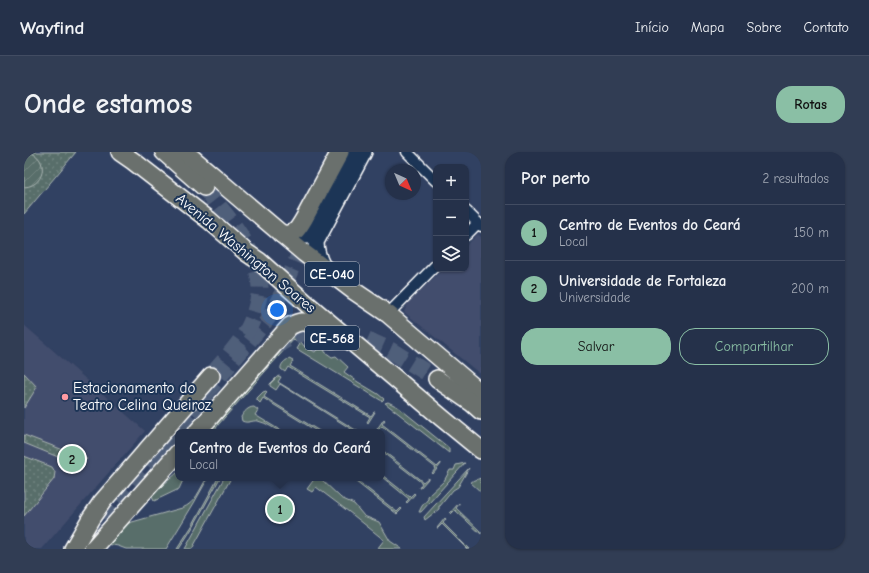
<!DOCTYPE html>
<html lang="pt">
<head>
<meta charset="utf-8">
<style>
	body { margin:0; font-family:"Comic Neue",sans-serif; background:#313d54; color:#f1f3f6 }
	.controls { position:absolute; right:12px; top:12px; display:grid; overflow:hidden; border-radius:8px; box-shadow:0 1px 3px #0004 }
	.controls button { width:36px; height:36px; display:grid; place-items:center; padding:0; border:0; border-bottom:1px solid #424c62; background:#25314a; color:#f1f3f6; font:20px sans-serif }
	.compass { position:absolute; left:361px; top:12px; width:36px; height:36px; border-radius:50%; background:#25314a; box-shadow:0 1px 3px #0004; rotate:136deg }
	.you { position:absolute; left:253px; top:158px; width:14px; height:14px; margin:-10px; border:3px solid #fff; border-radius:50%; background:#1a73e8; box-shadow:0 0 0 6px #1a73e833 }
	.badge { display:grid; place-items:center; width:26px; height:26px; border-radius:50%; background:#8abfa5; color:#111; font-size:13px; font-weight:700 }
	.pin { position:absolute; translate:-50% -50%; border:2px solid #fff; box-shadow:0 1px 4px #0006 }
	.popup { position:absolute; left:151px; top:277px; width:210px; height:52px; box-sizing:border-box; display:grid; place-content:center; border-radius:8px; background:#25314a; filter:drop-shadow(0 1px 3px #0005); font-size:13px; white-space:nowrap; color:#a3a9b5 }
	.popup b { font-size:15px; color:#f1f3f6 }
	.popup::after { content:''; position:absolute; left:50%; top:100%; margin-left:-8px; border:8px solid transparent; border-top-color:#25314a }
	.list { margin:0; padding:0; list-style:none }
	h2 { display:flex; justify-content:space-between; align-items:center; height:52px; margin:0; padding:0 16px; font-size:17px }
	h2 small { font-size:13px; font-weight:400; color:#a3a9b5 }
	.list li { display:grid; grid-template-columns:26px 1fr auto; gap:12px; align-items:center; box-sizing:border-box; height:56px; padding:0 16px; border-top:1px solid #424c62 }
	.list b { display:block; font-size:15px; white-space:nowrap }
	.list p { margin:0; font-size:13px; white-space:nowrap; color:#a3a9b5 }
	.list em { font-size:13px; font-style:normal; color:#a3a9b5 }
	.actions { display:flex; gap:8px; padding:12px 16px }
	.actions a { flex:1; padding:9px 0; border:1px solid #8abfa5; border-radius:16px; text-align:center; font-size:14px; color:#8abfa5 }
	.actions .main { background:#8abfa5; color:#111 }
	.icon { flex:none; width:22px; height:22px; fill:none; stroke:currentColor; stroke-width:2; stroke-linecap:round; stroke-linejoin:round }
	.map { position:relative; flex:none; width:457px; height:397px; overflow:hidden; border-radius:16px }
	header { display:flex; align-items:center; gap:24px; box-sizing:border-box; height:56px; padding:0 20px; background:#25314a; border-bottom:1px solid #424c62 }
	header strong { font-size:19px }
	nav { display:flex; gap:22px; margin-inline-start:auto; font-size:14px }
	.intro { display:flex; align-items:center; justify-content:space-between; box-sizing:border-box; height:96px; padding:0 24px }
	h1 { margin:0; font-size:28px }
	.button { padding:10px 18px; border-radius:16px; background:#8abfa5; color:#111; font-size:14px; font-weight:700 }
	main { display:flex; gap:24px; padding:0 24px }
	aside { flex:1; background:#25314a; border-radius:16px; box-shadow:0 1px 3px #0004 }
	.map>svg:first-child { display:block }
	.built { fill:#434d6d }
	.grass { fill:#586e6a; stroke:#acb6b4 }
	.park { fill:url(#park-dots); stroke:#acb6b4 }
	.garden { fill:url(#garden-furrows); stroke:#acb6b4 }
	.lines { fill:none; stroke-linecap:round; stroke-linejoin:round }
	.secondary-tunnel { stroke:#505e7a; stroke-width:15; stroke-dasharray:15 8; stroke-linecap:butt }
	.trunk-tunnel { stroke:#505e7a; stroke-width:17; stroke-dasharray:17 8; stroke-linecap:butt }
	.minor-casing { stroke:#fff; stroke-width:13 }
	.secondary-casing { stroke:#fff; stroke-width:18 }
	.trunk-casing { stroke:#fff; stroke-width:20 }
	.minor { stroke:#1d3557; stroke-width:10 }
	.secondary { stroke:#1d3557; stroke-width:15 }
	.trunk { stroke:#6a706d; stroke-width:17 }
	.poi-dot { fill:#ff9aa2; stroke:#1d3557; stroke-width:1.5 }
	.labels { text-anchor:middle; stroke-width:4; stroke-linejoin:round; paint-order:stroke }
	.shield { fill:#1d3557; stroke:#bbc2cd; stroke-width:1 }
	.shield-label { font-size:14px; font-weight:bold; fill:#fff }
	.street-label { font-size:15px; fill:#fff; stroke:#1d3557 }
	.poi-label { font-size:15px; fill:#fff; stroke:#1d3557; text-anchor:start }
</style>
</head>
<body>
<header>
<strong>Wayfind</strong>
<nav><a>Início</a><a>Mapa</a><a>Sobre</a><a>Contato</a></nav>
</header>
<div class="intro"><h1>Onde estamos</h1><a class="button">Rotas</a></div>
<main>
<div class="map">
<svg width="457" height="397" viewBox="0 0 457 397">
	<defs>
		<pattern id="park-dots" width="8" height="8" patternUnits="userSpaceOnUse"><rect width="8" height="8" fill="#586e6a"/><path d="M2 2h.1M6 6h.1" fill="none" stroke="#718480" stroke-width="1.8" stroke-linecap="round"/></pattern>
		<pattern id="garden-furrows" width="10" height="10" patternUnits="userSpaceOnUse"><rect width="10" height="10" fill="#586e6a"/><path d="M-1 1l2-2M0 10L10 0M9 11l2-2" fill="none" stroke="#718480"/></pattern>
	</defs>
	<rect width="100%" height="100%" fill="#314162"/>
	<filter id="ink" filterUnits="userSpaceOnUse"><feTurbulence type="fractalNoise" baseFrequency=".025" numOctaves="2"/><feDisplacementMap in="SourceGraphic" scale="8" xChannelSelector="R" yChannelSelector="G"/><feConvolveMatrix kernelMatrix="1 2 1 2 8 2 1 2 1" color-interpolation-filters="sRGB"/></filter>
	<g filter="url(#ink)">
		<!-- built -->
		<g class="built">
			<polygon points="454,82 457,85 457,221 455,221 380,160 385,150 419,117 442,117 442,94"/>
			<polygon points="0,173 121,279 72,335 18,397 0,397"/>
		</g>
		<!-- grass -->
		<g class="grass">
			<polygon points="272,183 280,194 291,200 295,196 300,194 301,200 308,205 312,204 324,215 320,220 334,230 354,242 360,247 358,249 273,197 276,192 270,187 194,273 190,280 183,280 220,237 229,230"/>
			<path d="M265,207L269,209L266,214L347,264L350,260H351L344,271L343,270L346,265L264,215L261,220L257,217C256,213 261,208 265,207Z"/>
			<polygon points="255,224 257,225 254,230 335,280 332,280 256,232 252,238 246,234 246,232 253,225"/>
			<polygon points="242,239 243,240 240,245 297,280 294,280 239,246 236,251 233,248 233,246 239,240"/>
			<polygon points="364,250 374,255 425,296 425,301 361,251"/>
			<path d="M230,255L234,258L231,263L259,280C250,278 244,271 234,269C228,268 224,272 218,269L217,265C220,260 224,255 230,255Z"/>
			<polygon points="360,267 361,268 358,272 413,315 417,311 417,312 409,322 408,321 412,316 358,274 354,278 353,277"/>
			<polygon points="358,298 399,330 404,326 404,327 396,336 395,336 398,331 358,300"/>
			<polygon points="441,311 397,360 395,360 398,354 404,347 404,344 420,329 426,318 430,318 432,313"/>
			<polygon points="445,316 434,335 429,338 416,354 415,354 415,357 401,368 400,365"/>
			<polygon points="154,320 154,326 160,326 155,337 130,349 128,345 139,333"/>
			<polygon points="358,323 386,345 390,341 391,342 383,351 382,350 385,347 358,325"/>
			<path d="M183,326H184L170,351L142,397H102L94,394L83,392L101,372L158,356C172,351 175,338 183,326Z"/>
			<polygon points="194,326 196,326 169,375 155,397 153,397 168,374"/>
			<polygon points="200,326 207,326 168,397 161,397"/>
			<polygon points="291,326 296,326 317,346 330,352 340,364 355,370 366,389 378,397 353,397 360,388 329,363 292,335 288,340 283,337"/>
			<polygon points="327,326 330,326 373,360 377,356 378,357 373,362"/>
			<polygon points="457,326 457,340 446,330"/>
			<polygon points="435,351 435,352 432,356 457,380 457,382 431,358 427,362 426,361"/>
			<polygon points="421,366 422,367 419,371 445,397 443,397 418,372 414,376 413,376"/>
		</g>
		<!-- park -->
		<g class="park">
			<polygon points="0,0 52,0 0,62"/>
			<polygon points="0,221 13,235 0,256"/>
			<polygon points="0,283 63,307 56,314 0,291"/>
			<polygon points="0,304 28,315 31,320 30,327 0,364"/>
		</g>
		<!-- garden -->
		<path class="garden" d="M0,0C25,0 24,34 0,35Z"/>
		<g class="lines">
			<!-- secondary-tunnel -->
			<polyline class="secondary-tunnel" points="63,383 101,340 244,167 257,142 281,87"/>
			<!-- trunk-tunnel -->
			<g class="trunk-tunnel">
				<path d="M180,35C200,62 235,99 236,135C236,142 234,149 232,156C230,164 227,172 223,179C213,195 199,210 187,224"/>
				<polyline points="248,196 265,186 278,181 302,179 324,182 337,185 366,198 413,227"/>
				<polyline points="161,280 193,246"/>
				<polyline points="133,312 154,288"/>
			</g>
			<!-- minor casing -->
			<g class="minor-casing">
				<g id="minor">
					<polyline points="383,0 412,29"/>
					<polyline points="442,59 457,74"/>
					<polyline points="442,83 454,71"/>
					<polyline points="364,162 412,113"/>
				</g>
			</g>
			<!-- secondary casing -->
			<g class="secondary-casing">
				<g id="secondary">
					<polyline points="282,84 327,0"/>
					<path d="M299,115C295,107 292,100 292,90L340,0"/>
				</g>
			</g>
			<!-- trunk casing -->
			<g class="trunk-casing">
				<g id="trunk">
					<polyline points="96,0 109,9 185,68 223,101 235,109 283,152 418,266 457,298"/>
					<polyline points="140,0 180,35"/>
					<polyline points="161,0 280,101 330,139 364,162 457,241"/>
					<path d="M257,82C271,83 273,79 280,67L316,0"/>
					<polyline points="413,227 448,251 457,259"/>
					<path d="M173,280L266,174C270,172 274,170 278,170C289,169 300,181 309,187"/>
					<polyline points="49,397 67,366 78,350 187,224"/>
					<polyline points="69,397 154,301"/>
				</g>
			</g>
			<!-- minor -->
			<use href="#minor" class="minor"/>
			<!-- secondary -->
			<use href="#secondary" class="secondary"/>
			<!-- trunk -->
			<use href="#trunk" class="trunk"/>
		</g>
	</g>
	<!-- markers -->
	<circle class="poi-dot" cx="41" cy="245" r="4"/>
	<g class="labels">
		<!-- shield labels -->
		<g class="shield">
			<rect x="281" y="110" width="54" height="24" rx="3"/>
			<rect x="281" y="174" width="54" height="24" rx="3"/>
		</g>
		<g class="shield-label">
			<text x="308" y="127">CE-040</text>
			<text x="308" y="191">CE-568</text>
		</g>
		<!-- street labels -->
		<g class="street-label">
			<text transform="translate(222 101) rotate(40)" y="5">Avenida Washington Soares</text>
		</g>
		<!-- poi labels -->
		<g class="poi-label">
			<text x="49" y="241">Estacionamento do<tspan x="49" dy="17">Teatro Celina Queiroz</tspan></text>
		</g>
	</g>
</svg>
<div class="controls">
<button>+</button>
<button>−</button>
<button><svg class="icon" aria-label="layers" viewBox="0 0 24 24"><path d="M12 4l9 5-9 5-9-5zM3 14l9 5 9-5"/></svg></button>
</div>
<svg class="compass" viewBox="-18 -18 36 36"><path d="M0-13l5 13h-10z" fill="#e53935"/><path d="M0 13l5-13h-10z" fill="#a3a9b5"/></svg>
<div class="you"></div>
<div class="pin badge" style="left:256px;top:357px">1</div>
<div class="popup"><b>Centro de Eventos do Ceará</b>Local</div>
<div class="pin badge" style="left:48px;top:307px">2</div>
</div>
<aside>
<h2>Por perto<small>2 resultados</small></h2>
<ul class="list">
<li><span class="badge">1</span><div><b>Centro de Eventos do Ceará</b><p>Local</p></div><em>150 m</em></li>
<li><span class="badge">2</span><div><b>Universidade de Fortaleza</b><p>Universidade</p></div><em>200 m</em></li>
</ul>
<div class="actions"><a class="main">Salvar</a><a>Compartilhar</a></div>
</aside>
</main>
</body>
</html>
